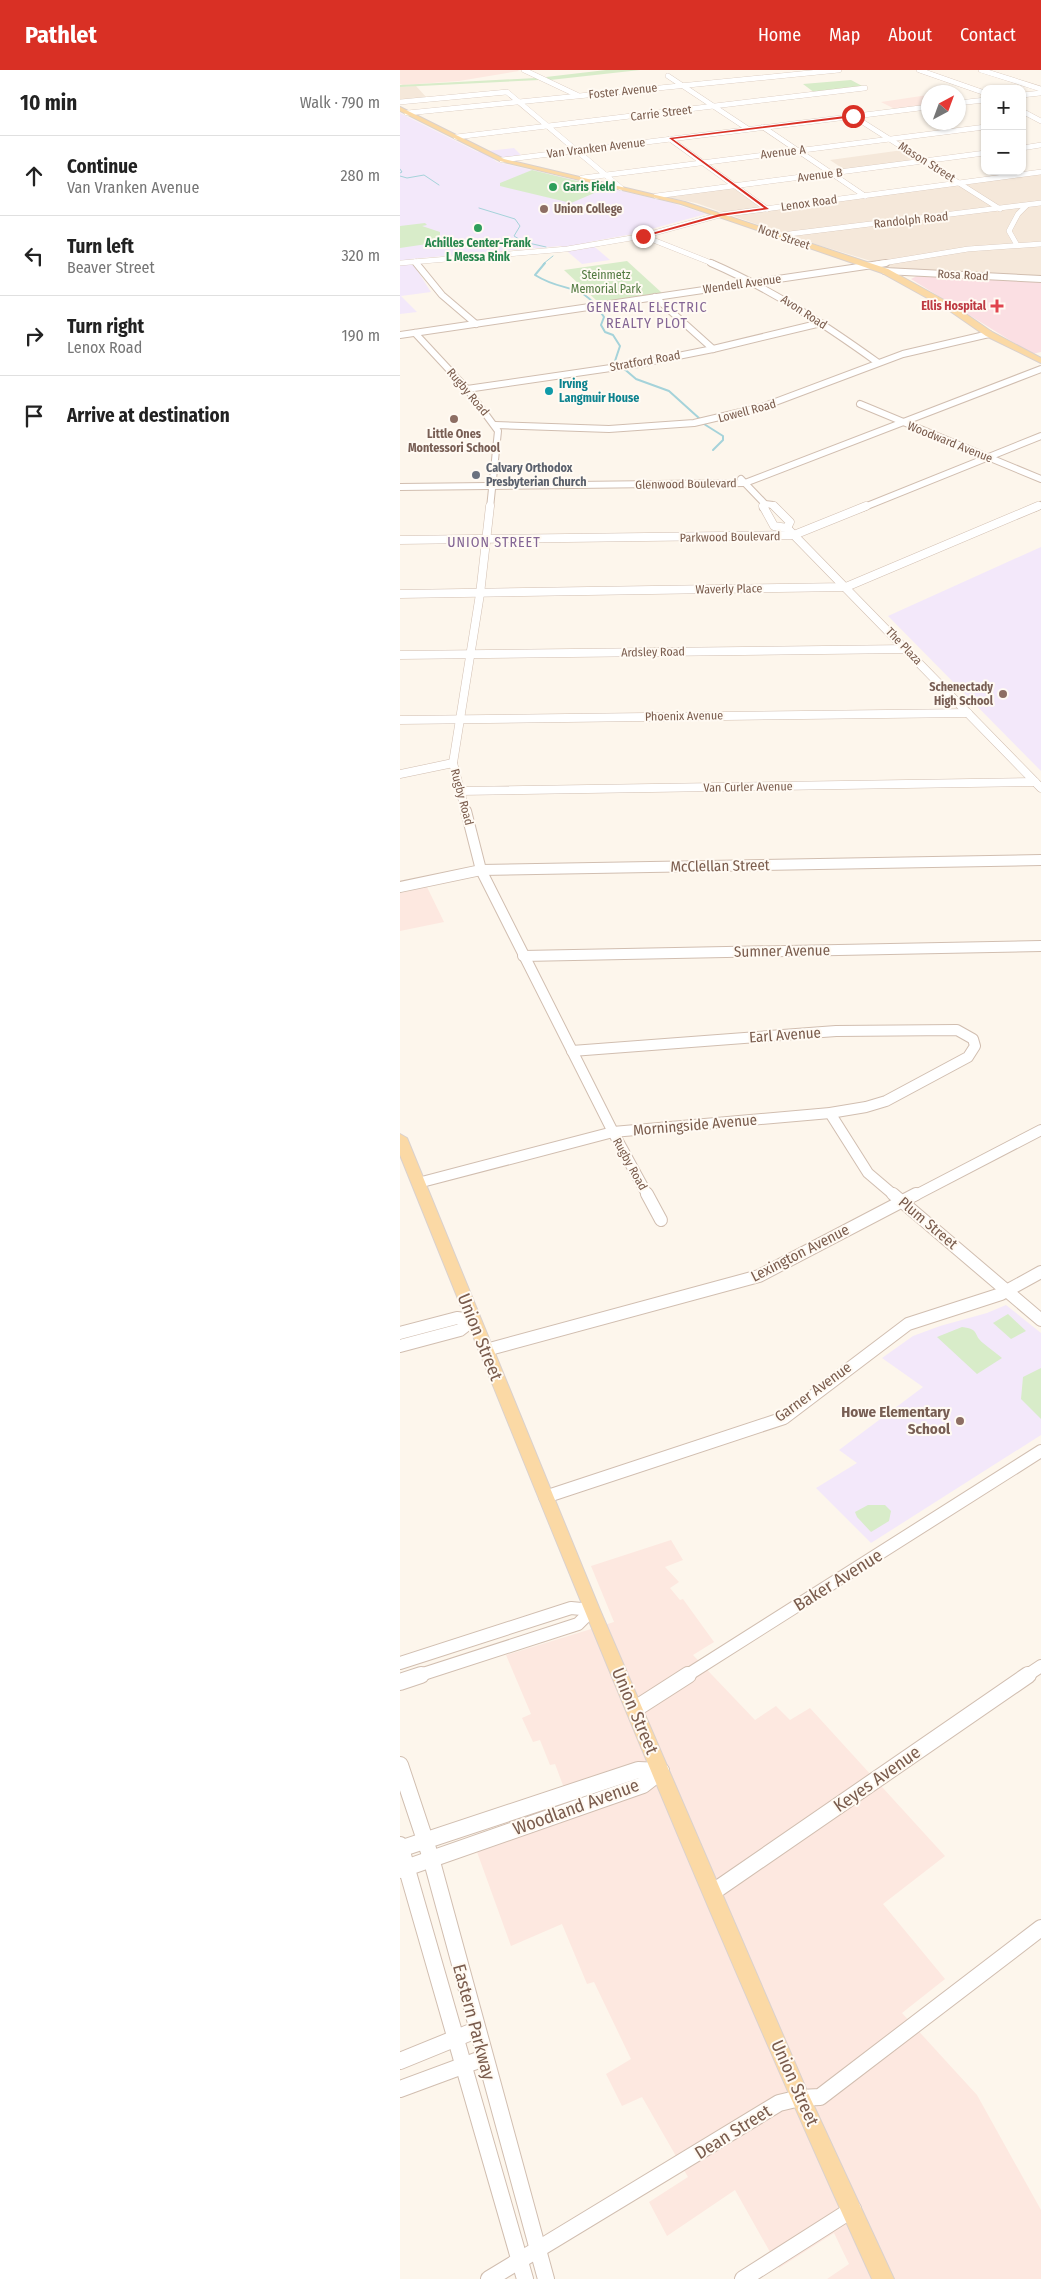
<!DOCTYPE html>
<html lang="en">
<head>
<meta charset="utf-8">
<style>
	body { margin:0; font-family:"Fira Sans Condensed",sans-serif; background:#f2f2f2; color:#222 }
	.controls { position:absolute; right:15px; top:15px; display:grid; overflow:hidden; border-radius:10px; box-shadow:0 1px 4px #0004 }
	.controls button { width:45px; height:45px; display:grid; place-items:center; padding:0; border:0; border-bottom:1px solid #e0e0e0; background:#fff; color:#222; font:25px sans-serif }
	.compass { position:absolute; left:521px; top:15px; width:45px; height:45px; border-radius:50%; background:#fff; box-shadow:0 1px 4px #0004; rotate:41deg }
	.stop { position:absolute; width:15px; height:15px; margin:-11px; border:4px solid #d93025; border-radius:50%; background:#fff }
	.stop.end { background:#d93025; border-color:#fff; box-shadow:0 1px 5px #0008 }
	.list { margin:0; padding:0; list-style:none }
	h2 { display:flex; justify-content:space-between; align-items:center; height:65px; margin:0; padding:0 20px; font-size:21px }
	h2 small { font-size:16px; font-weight:400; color:#767676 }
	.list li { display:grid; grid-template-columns:32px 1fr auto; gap:15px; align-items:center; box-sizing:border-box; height:80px; padding:0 20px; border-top:1px solid #e0e0e0 }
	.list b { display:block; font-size:19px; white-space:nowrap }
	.list p { margin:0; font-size:16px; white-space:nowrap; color:#767676 }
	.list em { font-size:16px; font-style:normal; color:#767676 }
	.icon { flex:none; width:28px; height:28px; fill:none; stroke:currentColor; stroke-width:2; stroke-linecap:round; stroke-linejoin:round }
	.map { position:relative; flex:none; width:641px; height:2209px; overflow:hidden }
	header { display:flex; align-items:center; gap:30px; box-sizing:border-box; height:70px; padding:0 25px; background:#d93025; color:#fff }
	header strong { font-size:24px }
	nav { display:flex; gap:28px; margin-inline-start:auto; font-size:18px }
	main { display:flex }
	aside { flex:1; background:#fff }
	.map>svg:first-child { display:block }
	.residential { fill:#f5e8da }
	.commercial { fill:#fde8e0 }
	.education { fill:#f3e8fa }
	.medical { fill:#fbdfe3 }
	.green { fill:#d8ecc9 }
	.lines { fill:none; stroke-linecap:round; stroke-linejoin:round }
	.stream-far1 { stroke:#a5d3da; stroke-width:1 }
	.stream { stroke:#a5d3da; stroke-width:2 }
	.minor-far5-casing { stroke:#d1beb0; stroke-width:5.5 }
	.minor-far4-casing { stroke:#d1beb0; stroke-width:8 }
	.minor-far3-casing { stroke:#d1beb0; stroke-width:9 }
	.minor-far2-casing { stroke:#d1beb0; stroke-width:12 }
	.minor-far1-casing { stroke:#d1beb0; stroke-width:14 }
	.minor-casing { stroke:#d1beb0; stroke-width:18 }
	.major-casing { stroke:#dad1cd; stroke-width:2 }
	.minor-far5 { stroke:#fff; stroke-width:5 }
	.minor-far4 { stroke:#fff; stroke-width:6 }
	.minor-far3 { stroke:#fff; stroke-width:8 }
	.minor-far2 { stroke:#fff; stroke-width:10 }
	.minor-far1 { stroke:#fff; stroke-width:12 }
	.minor { stroke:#fff; stroke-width:16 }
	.major { fill:#fbd9a5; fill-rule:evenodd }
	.route { fill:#d93025 }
	.leisure-dot { fill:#2e9e5b; stroke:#fffaf3; stroke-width:2 }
	.education-dot { fill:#8d6e63; stroke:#fffaf3; stroke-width:2 }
	.health-dot { fill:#e0444e; stroke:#fffaf3; stroke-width:2 }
	.culture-dot { fill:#0f9aa8; stroke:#fffaf3; stroke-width:2 }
	.worship-dot { fill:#6b7280; stroke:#fffaf3; stroke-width:2 }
	.labels { text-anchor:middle; stroke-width:4; stroke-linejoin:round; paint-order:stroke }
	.far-street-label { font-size:12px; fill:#7a5c4d; stroke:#fffaf3 }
	.far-leisure-label { font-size:12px; font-weight:bold; fill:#27864d; stroke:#fffaf3; text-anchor:start }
	.far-education-label { font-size:12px; font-weight:bold; fill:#785e54; stroke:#fffaf3; text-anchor:start }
	.far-park-label { font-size:12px; fill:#537a41; stroke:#fffaf3 }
	.far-health-label { font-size:12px; font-weight:bold; fill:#be3a42; stroke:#fffaf3; text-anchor:end }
	.far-culture-label { font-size:12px; font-weight:bold; fill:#0d838f; stroke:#fffaf3; text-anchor:start }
	.far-worship-label { font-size:12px; font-weight:bold; fill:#5b616d; stroke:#fffaf3; text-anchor:start }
	.far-neighbourhood-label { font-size:14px; letter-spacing:1px; fill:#846695; stroke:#fffaf3 }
	.street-label { font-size:15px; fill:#7a5c4d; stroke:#fffaf3 }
	.education-label { font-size:15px; font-weight:bold; fill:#785e54; stroke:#fffaf3; text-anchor:end }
	.near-street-label { font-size:18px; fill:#7a5c4d; stroke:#fffaf3 }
</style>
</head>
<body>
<header>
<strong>Pathlet</strong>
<nav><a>Home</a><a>Map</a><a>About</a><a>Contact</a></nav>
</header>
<main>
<aside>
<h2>10 min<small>Walk · 790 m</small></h2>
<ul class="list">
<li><svg class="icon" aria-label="ahead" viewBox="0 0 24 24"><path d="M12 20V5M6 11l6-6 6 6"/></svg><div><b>Continue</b><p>Van Vranken Avenue</p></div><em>280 m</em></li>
<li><svg class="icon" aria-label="left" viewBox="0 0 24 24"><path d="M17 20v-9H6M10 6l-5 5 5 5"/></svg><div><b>Turn left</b><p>Beaver Street</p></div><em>320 m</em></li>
<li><svg class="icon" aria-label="right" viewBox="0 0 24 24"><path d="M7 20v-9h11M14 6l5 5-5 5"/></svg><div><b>Turn right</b><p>Lenox Road</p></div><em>190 m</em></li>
<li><svg class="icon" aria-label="arrive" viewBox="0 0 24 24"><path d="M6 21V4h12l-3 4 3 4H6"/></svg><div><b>Arrive at destination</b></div></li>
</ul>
</aside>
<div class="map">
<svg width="641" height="2209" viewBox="0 0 641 2209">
	<rect width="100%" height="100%" fill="#fdf6ec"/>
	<!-- residential -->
	<g class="residential">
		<polygon points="16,16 27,28 0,31 0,17"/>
		<polygon points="503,80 518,90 445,100 430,90"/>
		<polygon points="641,103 641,206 494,198 402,170 296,133 267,127 334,118 367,140"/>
	</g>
	<!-- commercial -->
	<g class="commercial">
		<polygon points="0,0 118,0 119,1 59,11 3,15 0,14"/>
		<polygon points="528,25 528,35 495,39 481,32"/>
		<polygon points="27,817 44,852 0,861 0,823"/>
		<polygon points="271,1470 283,1490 265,1497 279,1512 270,1518 280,1530 283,1529 314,1572 293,1585 355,1650 376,1636 390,1650 410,1638 545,1786 483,1834 545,1909 502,1943 577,2025 641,2140 641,2209 427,2209 449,2194 434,2163 379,2198 335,2120 267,2166 249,2132 288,2107 242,2027 222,2036 206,2004 231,1989 194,1912 187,1914 162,1854 111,1876 77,1782 175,1747 155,1694 150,1695 140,1670 133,1672 122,1648 131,1644 106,1585 214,1552 191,1496"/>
	</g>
	<!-- education -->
	<g class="education">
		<polygon points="0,43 78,82 114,78 122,86 93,89 97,92 272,133 306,144 233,164 189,172 210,190 182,194 161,176 10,189 31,222 1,226 17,242 0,244"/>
		<polygon points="641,477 641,701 488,546"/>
		<polygon points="606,1235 641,1263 641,1365 471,1473 416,1418 457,1393 439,1380 523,1317 482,1288 513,1266 540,1256 587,1243"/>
	</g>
	<!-- medical -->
	<polygon class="medical" points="519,205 641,210 641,282 632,284 511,209"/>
	<!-- green -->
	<g class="green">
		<polygon points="206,0 240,0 150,10 146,7"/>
		<polygon points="136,8 139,10 0,17 0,15"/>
		<polygon points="451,10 464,17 415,23 403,14"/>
		<polygon points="132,100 206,118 171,133 100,116 100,113"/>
		<polygon points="25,153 27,155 22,156 40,162 40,168 27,174 0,178 0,156"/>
		<polygon points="227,191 262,223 198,232 164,200"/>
		<polygon points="608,1244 626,1261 611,1269 593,1253"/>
		<path d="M562,1257C580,1259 573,1265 583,1273C589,1278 596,1283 602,1288L577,1304L537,1267Z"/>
		<polygon points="641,1298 641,1349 621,1329 623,1307"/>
		<polygon points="468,1435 485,1435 491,1441 489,1451 471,1462 457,1447 455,1442"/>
	</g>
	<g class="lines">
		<!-- stream-far1 -->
		<g class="stream-far1">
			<polyline points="0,99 2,102 0,103"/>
			<polyline points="0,106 7,108 24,105 39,115"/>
			<polyline points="79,138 115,149 120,156 114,166 124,172 146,177"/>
			<polyline points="143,194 153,186"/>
		</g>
		<!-- stream -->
		<g class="stream">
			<path d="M145,193L135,205C167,225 180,209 204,247L201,255L205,262L213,265L220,276L215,291L236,309L269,321L300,349"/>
			<polyline points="304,354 323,366 323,370 313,380"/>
		</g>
		<!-- minor-far5 casing -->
		<g class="minor-far5-casing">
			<g id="minor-far5">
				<polyline points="124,0 177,25"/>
				<polyline points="519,0 585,23"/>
				<polyline points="581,0 641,19"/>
				<polyline points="268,6 348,59"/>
				<polyline points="622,25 641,23"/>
				<polyline points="0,32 107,22 221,118"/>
				<polyline points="558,33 585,30"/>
				<polyline points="622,41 641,51"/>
				<polyline points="7,43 439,0"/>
				<polyline points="453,46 600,139"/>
				<polyline points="363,57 465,126"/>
				<polyline points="56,67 465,18"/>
				<polyline points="270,69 367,139"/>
				<polyline points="622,78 641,75"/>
				<polyline points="102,90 528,37"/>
				<polyline points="182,108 585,57"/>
				<polyline points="256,126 585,83"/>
				<polyline points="381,165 641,133"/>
				<polyline points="243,166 314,194"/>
				<polyline points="617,175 609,161 618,144 626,136"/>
				<polyline points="15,192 17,194"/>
				<polyline points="0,193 167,179 243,166 320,145 641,102"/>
				<polyline points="477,194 568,179 641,174"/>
			</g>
		</g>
		<!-- minor-far4 casing -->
		<g class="minor-far4-casing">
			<g id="minor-far4">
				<polyline points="16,193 42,225 76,254"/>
				<path d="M311,193C371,219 424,254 477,292"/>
				<polyline points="485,201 641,209"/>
				<polyline points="255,227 313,279"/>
				<polyline points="15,263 67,319 98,361 90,438"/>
				<polyline points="0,265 486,193"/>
				<polyline points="67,319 238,294 313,279 421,253"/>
				<polyline points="460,334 641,409"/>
				<polyline points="95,355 209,359 294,353 362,337 503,284 589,264"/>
				<polyline points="341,409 365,434 373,435 376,438"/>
				<polyline points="0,417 345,413 641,299"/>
				<polyline points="363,438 365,434"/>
				<polyline points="462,438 641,366"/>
				<polyline points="635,438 641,435"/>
			</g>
		</g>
		<!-- minor-far3 casing -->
		<g class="minor-far3-casing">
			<g id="minor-far3">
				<polyline points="363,436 374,456 387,458 641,718"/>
				<polyline points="374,436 390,452 387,458"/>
				<polyline points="0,470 394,465 466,436"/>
				<polyline points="0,524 446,517 638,436"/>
				<polyline points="0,585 507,579"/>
				<polyline points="0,650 568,643"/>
				<polyline points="0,704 53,693"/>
				<polyline points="60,721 635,712"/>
				<polyline points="66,743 53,693 80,524 90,436"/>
			</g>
		</g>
		<!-- minor-far2 casing -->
		<g class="minor-far2-casing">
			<g id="minor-far2">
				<polyline points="66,741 81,800 213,1062 248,1126"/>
				<polyline points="0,817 81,800 641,790"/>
				<polyline points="123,886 641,876"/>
				<polyline points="430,1043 468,1103 495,1126"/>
				<polyline points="18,1113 213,1062 430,1043 466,1037 486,1031 568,987 575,976 573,969 557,960 436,961 172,981"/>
				<polyline points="514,1126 641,1060"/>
			</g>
		</g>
		<!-- minor-far1 casing -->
		<g class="minor-far1-casing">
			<g id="minor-far1">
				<polyline points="247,1124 261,1150"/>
				<polyline points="493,1124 641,1250"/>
				<polyline points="0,1263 57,1248 73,1250"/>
				<polyline points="0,1276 60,1260 73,1250"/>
				<polyline points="86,1280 359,1206 516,1124"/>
				<polyline points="145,1427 384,1348 508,1254 601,1224 641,1202"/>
				<polyline points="0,1593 171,1538 192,1540"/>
				<polyline points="17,1606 178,1554 192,1540"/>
				<polyline points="286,1606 641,1381"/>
				<polyline points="626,1606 641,1596"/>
			</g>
		</g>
		<!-- minor casing -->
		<g class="minor-casing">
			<g id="minor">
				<polyline points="0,1612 21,1605"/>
				<polyline points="235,1639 288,1605"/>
				<polyline points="0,1695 31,1788 146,2209"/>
				<polyline points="0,1775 125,2209"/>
				<polyline points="0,1779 238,1700 261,1701"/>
				<polyline points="0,1800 243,1715 261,1701"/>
				<polyline points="313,1822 628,1605"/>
				<polyline points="0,1991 76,1960"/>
				<polyline points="0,2019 84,1988"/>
				<polyline points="89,2209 379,2033 400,2028 420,2027 641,1858"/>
				<polyline points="343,2209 453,2139"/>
			</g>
		</g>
		<!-- major casing -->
		<g class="major-casing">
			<g id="major">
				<polygon points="0,37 104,89 285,132 488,199 553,235 592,262 641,288 641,293 586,266 547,239 482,203 281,134 100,91 0,41"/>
				<path d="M0,1064L7,1068L200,1540L407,2021L494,2209H472C303,1839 152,1462 0,1085Z"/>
			</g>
		</g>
		<!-- minor-far5 -->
		<use href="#minor-far5" class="minor-far5"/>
		<!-- minor-far4 -->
		<use href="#minor-far4" class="minor-far4"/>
		<!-- minor-far3 -->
		<use href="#minor-far3" class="minor-far3"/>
		<!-- minor-far2 -->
		<use href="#minor-far2" class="minor-far2"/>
		<!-- minor-far1 -->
		<use href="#minor-far1" class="minor-far1"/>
		<!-- minor -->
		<use href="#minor" class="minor"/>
		<!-- major -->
		<use href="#major" class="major"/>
	</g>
	<!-- route -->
	<polygon class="route" points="453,45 454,47 273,69 369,139 321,146 244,167 241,166 320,144 364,138 269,68"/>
	<!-- markers -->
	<g class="leisure-dot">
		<circle cx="153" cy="117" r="5"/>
		<circle cx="78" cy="158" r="5"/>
	</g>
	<g class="education-dot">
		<circle cx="144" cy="139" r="5"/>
		<circle cx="54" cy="349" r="5"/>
		<circle cx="603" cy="624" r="5"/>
		<circle cx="560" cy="1351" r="5"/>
	</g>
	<path class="health-dot" d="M594.5 228.5h5v5h5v5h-5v5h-5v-5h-5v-5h5z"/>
	<circle class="culture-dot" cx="149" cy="321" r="5"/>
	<circle class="worship-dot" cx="76" cy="405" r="5"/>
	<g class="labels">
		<!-- far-street labels -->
		<g class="far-street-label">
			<text transform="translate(223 21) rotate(-6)" y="4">Foster Avenue</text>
			<text transform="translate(261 43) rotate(-7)" y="4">Carrie Street</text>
			<text transform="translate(196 78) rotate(-7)" y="4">Van Vranken Avenue</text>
			<text transform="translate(383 82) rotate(-7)" y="4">Avenue A</text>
			<text transform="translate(527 92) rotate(32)" y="4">Mason Street</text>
			<text transform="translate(420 105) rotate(-7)" y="4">Avenue B</text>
			<text transform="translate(409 133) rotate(-8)" y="4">Lenox Road</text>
			<text transform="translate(511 150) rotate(-6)" y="4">Randolph Road</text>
			<text transform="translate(384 167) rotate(19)" y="4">Nott Street</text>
			<text transform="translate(563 205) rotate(3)" y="4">Rosa Road</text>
			<text transform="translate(342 214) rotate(-8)" y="4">Wendell Avenue</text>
			<text transform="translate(404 242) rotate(33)" y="4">Avon Road</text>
			<text transform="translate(245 291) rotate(-10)" y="4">Stratford Road</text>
			<text transform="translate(68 322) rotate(50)" y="4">Rugby Road</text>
			<text transform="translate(347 341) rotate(-15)" y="4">Lowell Road</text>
			<text transform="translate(550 372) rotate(22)" y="4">Woodward Avenue</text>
			<text transform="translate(286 414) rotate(-1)" y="4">Glenwood Boulevard</text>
			<text transform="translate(330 467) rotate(-1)" y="4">Parkwood Boulevard</text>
			<text transform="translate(329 519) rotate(-1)" y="4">Waverly Place</text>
			<text transform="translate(504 576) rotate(46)" y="4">The Plaza</text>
			<text transform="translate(253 582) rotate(-1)" y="4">Ardsley Road</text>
			<text transform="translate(284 646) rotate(-1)" y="4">Phoenix Avenue</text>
			<text transform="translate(348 717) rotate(-1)" y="4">Van Curler Avenue</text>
			<text transform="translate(62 727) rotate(75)" y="4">Rugby Road</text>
			<text transform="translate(230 1094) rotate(61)" y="4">Rugby Road</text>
		</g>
		<!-- far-leisure labels -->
		<g class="far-leisure-label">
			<text x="163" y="121">Garis Field</text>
			<text x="78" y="177" text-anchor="middle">Achilles Center-Frank<tspan x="78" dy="14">L Messa Rink</tspan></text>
		</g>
		<!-- far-education labels -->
		<g class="far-education-label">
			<text x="154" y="143">Union College</text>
			<text x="54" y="368" text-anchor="middle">Little Ones<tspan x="54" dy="14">Montessori School</tspan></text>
			<text x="593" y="621" text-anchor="end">Schenectady<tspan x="593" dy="14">High School</tspan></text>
		</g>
		<!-- far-park labels -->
		<g class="far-park-label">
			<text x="206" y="209">Steinmetz<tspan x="206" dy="14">Memorial Park</tspan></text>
		</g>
		<!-- far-health labels -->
		<g class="far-health-label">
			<text x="586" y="240">Ellis Hospital</text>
		</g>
		<!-- far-culture labels -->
		<g class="far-culture-label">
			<text x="159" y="318">Irving<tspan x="159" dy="14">Langmuir House</tspan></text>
		</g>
		<!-- far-worship labels -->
		<g class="far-worship-label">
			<text x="86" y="402">Calvary Orthodox<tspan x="86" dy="14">Presbyterian Church</tspan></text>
		</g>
		<!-- far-neighbourhood labels -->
		<g class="far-neighbourhood-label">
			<text x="247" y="242">GENERAL ELECTRIC<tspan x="247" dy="16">REALTY PLOT</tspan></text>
			<text x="94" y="477">UNION STREET</text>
		</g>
		<!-- street labels -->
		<g class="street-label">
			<text transform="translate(320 796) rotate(-1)" y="5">McClellan Street</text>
			<text transform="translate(382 881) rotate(-1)" y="5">Sumner Avenue</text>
			<text transform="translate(385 965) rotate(-4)" y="5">Earl Avenue</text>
			<text transform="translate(295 1055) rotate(-5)" y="5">Morningside Avenue</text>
			<text transform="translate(528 1153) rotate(40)" y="5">Plum Street</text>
			<text transform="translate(400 1183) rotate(-27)" y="5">Lexington Avenue</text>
			<text transform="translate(413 1322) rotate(-36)" y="5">Garner Avenue</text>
		</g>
		<!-- education labels -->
		<g class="education-label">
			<text x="550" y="1347">Howe Elementary<tspan x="550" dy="17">School</tspan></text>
		</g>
		<!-- near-street labels -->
		<g class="near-street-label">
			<text transform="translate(80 1267) rotate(68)" y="6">Union Street</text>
			<text transform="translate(438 1510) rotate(-32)" y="6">Baker Avenue</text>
			<text transform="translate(235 1641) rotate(67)" y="6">Union Street</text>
			<text transform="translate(477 1709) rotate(-35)" y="6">Keyes Avenue</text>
			<text transform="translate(176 1737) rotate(-20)" y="6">Woodland Avenue</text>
			<text transform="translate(74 1952) rotate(75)" y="6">Eastern Parkway</text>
			<text transform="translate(395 2013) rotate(66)" y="6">Union Street</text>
			<text transform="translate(333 2062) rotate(-32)" y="6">Dean Street</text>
		</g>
	</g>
</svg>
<div class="controls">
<button>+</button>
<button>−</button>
</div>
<svg class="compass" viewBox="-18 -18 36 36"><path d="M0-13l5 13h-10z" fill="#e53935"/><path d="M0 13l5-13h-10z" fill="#767676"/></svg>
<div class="stop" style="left:453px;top:46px"></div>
<div class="stop end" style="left:243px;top:166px"></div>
</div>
</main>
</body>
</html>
